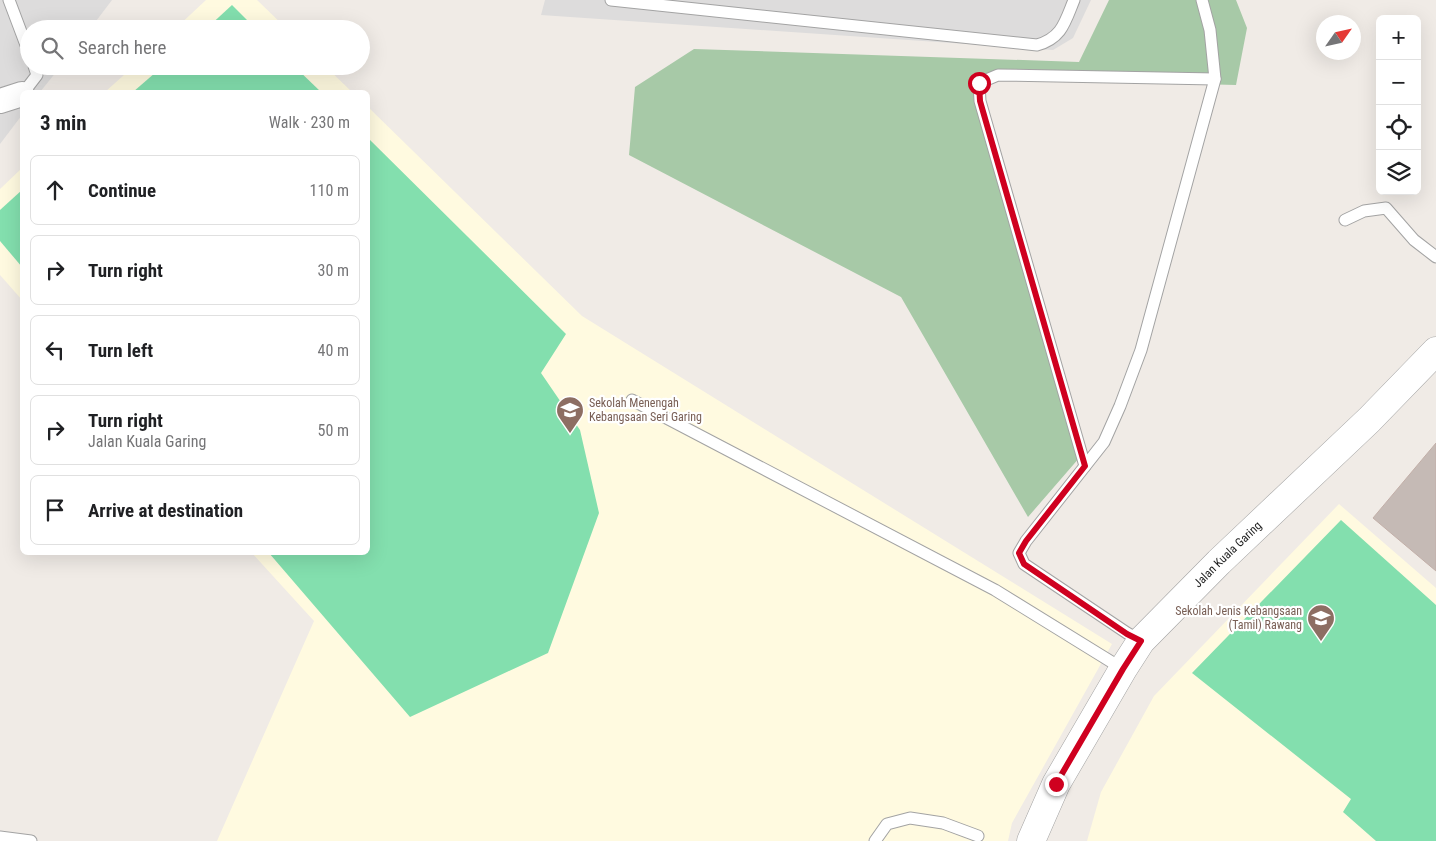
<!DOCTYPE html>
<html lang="en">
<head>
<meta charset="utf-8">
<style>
	body { margin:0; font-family:"Roboto Condensed",sans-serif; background:#f6f6f6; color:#202124 }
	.controls { position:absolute; right:15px; top:15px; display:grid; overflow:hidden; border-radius:8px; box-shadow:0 5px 20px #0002 }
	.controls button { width:45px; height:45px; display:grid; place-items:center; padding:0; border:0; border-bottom:1px solid #e0e0e0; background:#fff; color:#202124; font:25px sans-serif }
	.compass { position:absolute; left:1316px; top:15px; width:45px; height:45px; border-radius:50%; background:#fff; box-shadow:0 5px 20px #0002; rotate:56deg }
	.stop { position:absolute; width:15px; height:15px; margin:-11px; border:4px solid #cf001f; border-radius:50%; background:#fff }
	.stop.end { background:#cf001f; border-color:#fff; box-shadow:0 1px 5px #0008 }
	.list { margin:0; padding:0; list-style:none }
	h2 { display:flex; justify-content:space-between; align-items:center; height:65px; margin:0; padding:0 20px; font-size:21px }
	h2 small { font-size:16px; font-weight:400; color:#757577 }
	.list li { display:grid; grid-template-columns:32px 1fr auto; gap:15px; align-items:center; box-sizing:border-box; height:70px; margin:0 10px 10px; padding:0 10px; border:1px solid #e0e0e0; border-radius:8px }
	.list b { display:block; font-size:19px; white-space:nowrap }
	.list p { margin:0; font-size:16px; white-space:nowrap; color:#757577 }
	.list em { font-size:16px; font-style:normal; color:#757577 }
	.icon { flex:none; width:28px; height:28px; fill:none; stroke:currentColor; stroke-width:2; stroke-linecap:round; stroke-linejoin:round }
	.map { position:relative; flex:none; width:1436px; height:841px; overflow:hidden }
	.search { position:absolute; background:#fff; box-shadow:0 5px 20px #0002; left:20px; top:20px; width:350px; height:55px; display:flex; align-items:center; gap:12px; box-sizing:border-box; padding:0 18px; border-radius:28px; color:#757577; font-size:19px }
	.panel { position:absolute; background:#fff; box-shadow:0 5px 20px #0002; left:20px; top:90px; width:350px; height:465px; border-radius:8px }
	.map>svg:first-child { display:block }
	.residential { fill:#dddcdc }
	.education { fill:#fffae0 }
	.cemetery { fill:#a7c9a7 }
	.pitch { fill:#83dfae }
	.building { fill:#c5bab5; stroke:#c2afa8 }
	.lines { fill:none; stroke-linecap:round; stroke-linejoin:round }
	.service-casing { stroke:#a3a3a3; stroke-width:13 }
	.minor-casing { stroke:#a3a3a3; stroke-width:26 }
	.tertiary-casing { stroke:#a3a3a3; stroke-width:29 }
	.service { stroke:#fff; stroke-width:11 }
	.minor { stroke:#fff; stroke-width:24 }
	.tertiary { stroke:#fff; stroke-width:28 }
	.route { stroke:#cf001f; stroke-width:6 }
	.labels { text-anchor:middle; stroke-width:4.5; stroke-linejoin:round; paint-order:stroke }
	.education-label { font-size:12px; fill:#785e54; stroke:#fff; text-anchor:start }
	.street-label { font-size:12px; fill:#1f1f1f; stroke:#fff }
</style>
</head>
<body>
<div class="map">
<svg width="1436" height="841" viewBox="0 0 1436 841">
	<rect width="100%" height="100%" fill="#f0ebe6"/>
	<!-- residential -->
	<g class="residential">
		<polygon points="0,0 112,0 90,29 29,29 29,66 61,66 40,92 22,92 22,115 0,144"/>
		<polygon points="545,0 1091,0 1073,38 1053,50 541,15"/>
	</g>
	<!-- education -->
	<g class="education">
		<polygon points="206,0 257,0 287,29 175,29"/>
		<polygon points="134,66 325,66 352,92 105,92"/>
		<polygon points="368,107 582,316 1112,644 1012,823 1008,841 217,841 314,621 252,553 368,552"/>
		<polygon points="22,168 22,300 0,275 0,189"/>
		<polygon points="1339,504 1436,588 1436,841 1087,841 1101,792 1154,696"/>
	</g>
	<!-- cemetery -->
	<polygon class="cemetery" points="1109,0 1236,0 1247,28 1236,85 969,78 1080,457 1028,517 901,297 629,155 635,87 694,49 1079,62"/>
	<!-- pitch -->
	<g class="pitch">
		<polygon points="232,5 256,29 206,29"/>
		<polygon points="163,66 294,66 321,92 133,92"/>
		<polygon points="368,138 566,334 541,373 580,430 599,513 548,653 410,717 269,553 368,552"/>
		<polygon points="22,190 22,267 0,241 0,210"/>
		<polygon points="1341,520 1436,605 1436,841 1376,841 1343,812 1351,799 1192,673"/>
	</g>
	<!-- building -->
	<polygon class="building" points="1436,443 1436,571 1373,518"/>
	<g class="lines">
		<!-- service casing -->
		<g class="service-casing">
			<g id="service">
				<polyline points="9,0 29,53"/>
				<path d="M611,0L1037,45C1062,38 1065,22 1074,0"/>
				<polyline points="24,92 37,75 34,66"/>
				<polyline points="1345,220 1364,211 1386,208 1414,240 1436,257"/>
				<polyline points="632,400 995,590 1123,669"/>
				<polyline points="1085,466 980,101 979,83 998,75 1215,79"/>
				<polyline points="1141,641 1127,633 1024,564 1019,553 1026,541 1104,442 1120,406 1141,350 1215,79 1210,30 1202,0"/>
				<polyline points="0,837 31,841"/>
				<polyline points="875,841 887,824 910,818 943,823 978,836"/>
			</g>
		</g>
		<!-- minor casing -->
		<g class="minor-casing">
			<polyline id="minor" points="0,101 22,94"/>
		</g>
		<!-- tertiary casing -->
		<g class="tertiary-casing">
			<g id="tertiary">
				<path id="s1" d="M1031,841L1056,784L1123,669L1141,641L1219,562L1369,420L1436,351"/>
			</g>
		</g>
		<!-- service -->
		<use href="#service" class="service"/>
		<!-- minor -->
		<use href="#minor" class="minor"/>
		<!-- tertiary -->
		<use href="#tertiary" class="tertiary"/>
	</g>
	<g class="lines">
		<!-- route -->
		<polyline class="route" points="979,83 980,101 1085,466 1026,541 1019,553 1024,564 1127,634 1141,641 1123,669 1056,784"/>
	</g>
	<!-- icons -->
	<defs>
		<g id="school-pin" transform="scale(1.4375)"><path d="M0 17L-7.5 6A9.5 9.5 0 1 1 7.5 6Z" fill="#8d6e63" stroke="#fff"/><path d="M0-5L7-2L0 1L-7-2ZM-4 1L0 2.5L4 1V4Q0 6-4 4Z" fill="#fff"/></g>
	</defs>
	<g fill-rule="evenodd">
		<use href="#school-pin" x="570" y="410"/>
		<use href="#school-pin" x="1321" y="618"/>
	</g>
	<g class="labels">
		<!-- education labels -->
		<g class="education-label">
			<text x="589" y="407">Sekolah Menengah<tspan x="589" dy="14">Kebangsaan Seri Garing</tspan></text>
			<text x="1302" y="615" text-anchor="end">Sekolah Jenis Kebangsaan<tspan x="1302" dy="14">(Tamil) Rawang</tspan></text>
		</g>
		<!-- street labels -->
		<g class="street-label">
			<text dy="4" stroke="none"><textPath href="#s1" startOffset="351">Jalan Kuala Garing</textPath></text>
		</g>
	</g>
</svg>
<div class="controls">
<button>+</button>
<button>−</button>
<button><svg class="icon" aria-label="locate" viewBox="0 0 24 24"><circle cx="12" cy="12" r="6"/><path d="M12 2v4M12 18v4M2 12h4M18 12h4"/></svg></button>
<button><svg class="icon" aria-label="layers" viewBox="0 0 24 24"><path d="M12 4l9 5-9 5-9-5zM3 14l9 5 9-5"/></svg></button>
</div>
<svg class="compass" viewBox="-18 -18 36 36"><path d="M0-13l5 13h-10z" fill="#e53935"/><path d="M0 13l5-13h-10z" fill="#757577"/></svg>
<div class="stop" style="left:979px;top:83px"></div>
<div class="stop end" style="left:1056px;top:784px"></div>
<div class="search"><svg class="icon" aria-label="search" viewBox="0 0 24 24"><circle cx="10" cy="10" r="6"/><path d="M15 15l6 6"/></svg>Search here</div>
<section class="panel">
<h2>3 min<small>Walk · 230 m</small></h2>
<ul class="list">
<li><svg class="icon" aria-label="ahead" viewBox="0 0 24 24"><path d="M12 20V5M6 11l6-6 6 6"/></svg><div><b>Continue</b></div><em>110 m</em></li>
<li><svg class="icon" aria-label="right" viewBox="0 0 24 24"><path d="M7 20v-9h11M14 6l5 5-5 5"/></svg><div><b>Turn right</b></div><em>30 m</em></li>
<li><svg class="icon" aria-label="left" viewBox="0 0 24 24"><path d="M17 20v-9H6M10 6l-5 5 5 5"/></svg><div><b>Turn left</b></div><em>40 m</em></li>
<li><svg class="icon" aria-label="right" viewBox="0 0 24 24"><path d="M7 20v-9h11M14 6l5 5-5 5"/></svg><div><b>Turn right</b><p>Jalan Kuala Garing</p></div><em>50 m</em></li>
<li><svg class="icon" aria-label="arrive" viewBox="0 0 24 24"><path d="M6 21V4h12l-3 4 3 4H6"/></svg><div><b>Arrive at destination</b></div></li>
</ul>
</section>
</div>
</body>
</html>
